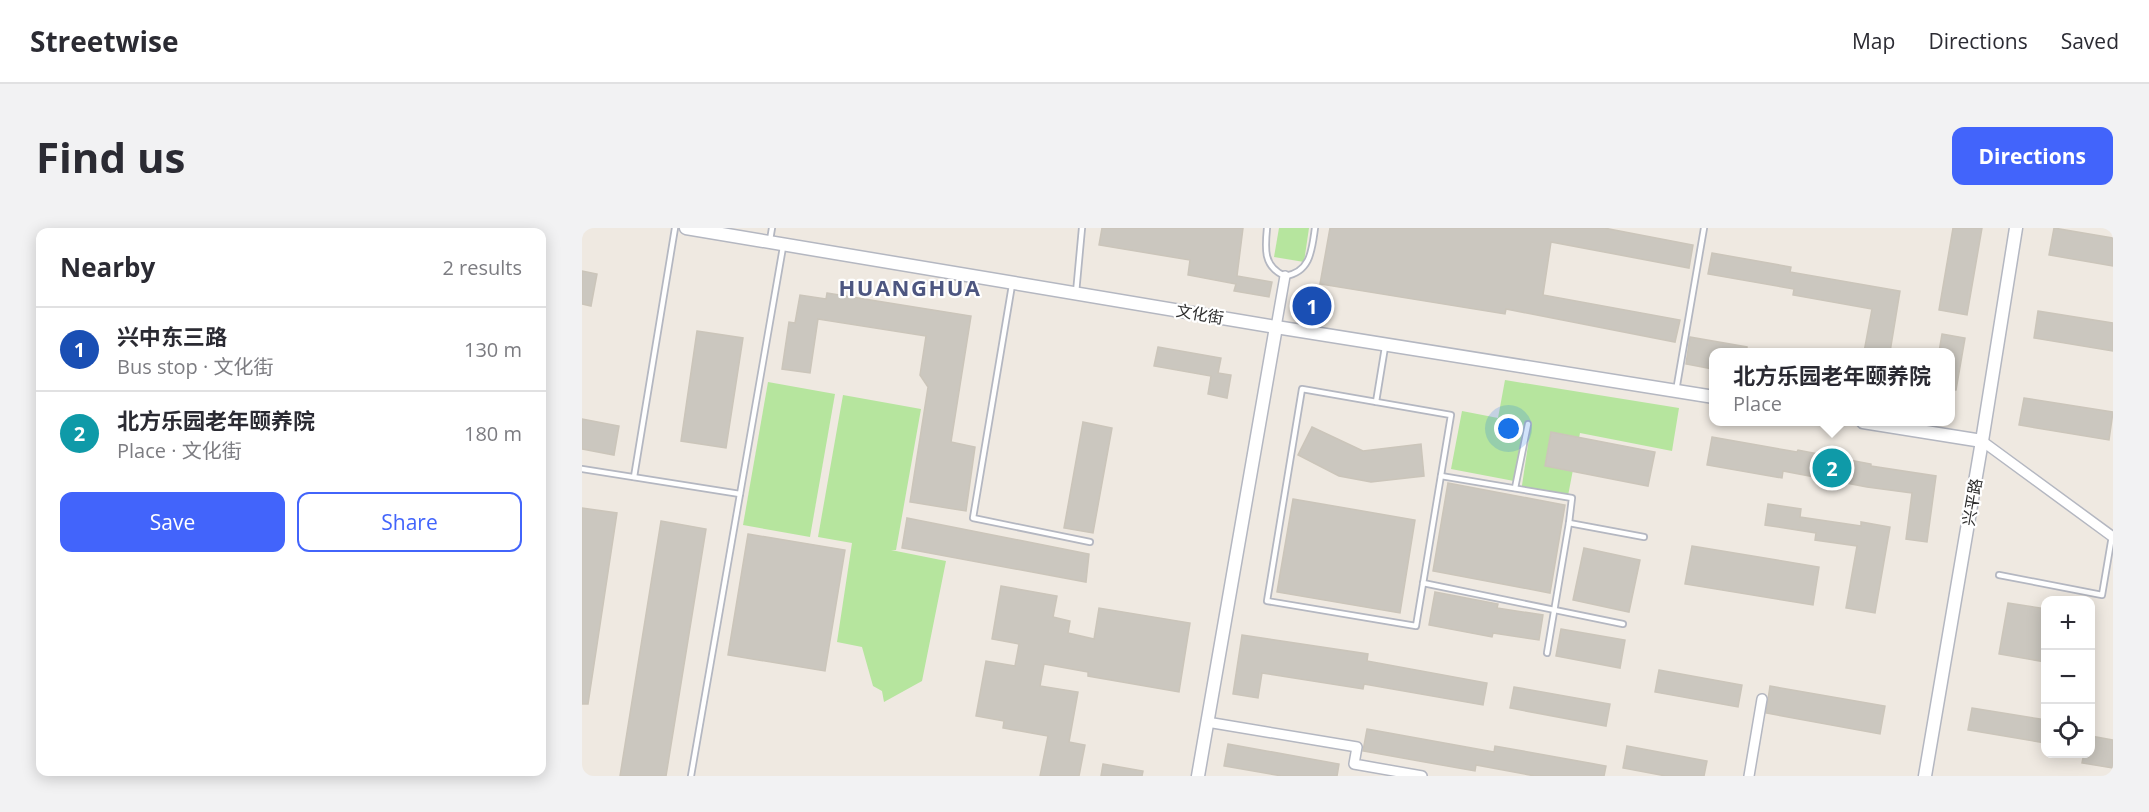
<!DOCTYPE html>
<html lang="en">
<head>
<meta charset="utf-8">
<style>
	body { margin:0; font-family:"Open Sans","Noto Sans SC",sans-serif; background:#f2f2f3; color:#2b2b33 }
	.controls { position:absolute; right:18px; bottom:18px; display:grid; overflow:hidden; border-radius:12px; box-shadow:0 3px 15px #0003 }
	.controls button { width:54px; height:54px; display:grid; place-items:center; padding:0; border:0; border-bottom:2px solid #e1e1e2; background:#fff; color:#2b2b33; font:30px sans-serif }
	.you { position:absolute; left:927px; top:201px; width:21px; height:21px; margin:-15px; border:4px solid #fff; border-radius:50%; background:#1a73e8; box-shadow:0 0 0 9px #1a73e833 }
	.badge { display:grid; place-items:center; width:39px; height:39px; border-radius:50%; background:#4264fb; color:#fff; font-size:20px; font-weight:700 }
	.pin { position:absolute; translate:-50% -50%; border:3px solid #fff; box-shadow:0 2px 6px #0006 }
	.popup { position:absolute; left:1127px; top:120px; width:246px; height:78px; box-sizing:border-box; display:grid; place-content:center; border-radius:12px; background:#fff; filter:drop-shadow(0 2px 4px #0005); font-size:20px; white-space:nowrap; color:#7c7c81 }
	.popup b { font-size:22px; color:#2b2b33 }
	.popup::after { content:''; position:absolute; left:50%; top:100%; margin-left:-12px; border:12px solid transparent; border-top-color:#fff }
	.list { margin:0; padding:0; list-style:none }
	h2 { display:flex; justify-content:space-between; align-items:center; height:78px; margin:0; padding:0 24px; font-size:26px }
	h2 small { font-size:20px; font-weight:400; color:#7c7c81 }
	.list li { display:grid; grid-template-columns:39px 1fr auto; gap:18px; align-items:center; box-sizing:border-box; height:84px; padding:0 24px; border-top:2px solid #e1e1e2 }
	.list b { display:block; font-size:22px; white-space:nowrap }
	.list p { margin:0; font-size:20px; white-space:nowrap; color:#7c7c81 }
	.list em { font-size:20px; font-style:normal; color:#7c7c81 }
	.actions { display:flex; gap:12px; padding:18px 24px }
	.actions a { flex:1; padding:14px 0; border:2px solid #4264fb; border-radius:12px; text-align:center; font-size:21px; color:#4264fb }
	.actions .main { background:#4264fb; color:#fff }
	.icon { flex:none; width:33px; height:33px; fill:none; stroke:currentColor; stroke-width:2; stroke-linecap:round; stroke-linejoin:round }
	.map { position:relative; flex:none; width:1531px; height:548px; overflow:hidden; border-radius:12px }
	header { display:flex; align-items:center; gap:36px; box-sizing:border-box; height:84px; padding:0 30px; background:#fff; border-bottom:2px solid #e1e1e2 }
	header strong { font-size:28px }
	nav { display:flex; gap:33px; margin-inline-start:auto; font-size:21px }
	.intro { display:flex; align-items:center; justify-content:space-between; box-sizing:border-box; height:144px; padding:0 36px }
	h1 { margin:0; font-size:42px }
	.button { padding:15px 27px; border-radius:12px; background:#4264fb; color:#fff; font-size:21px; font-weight:700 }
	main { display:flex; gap:36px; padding:0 36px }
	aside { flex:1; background:#fff; border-radius:12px; box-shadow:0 3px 15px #0003 }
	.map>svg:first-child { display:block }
	.green { fill:#b6e59e }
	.building { fill:#cbc7bf; stroke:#cbc5ba; stroke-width:1.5 }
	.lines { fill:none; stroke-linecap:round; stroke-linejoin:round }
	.service-casing { stroke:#b4b7c1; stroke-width:8 }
	.minor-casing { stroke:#b4b7c1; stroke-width:12 }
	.tertiary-casing { stroke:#b4b7c1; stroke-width:15 }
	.service { stroke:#fff; stroke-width:4.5 }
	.minor { stroke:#fff; stroke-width:9 }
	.tertiary { stroke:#fff; stroke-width:12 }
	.labels { text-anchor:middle; stroke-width:4.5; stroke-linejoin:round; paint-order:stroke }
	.street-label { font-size:16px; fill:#2e2e2e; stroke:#fff }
	.district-label { font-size:22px; font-weight:bold; letter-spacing:1.5px; fill:#4d5680; stroke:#fff }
</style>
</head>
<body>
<header>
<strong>Streetwise</strong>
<nav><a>Map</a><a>Directions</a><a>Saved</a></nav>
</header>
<div class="intro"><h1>Find us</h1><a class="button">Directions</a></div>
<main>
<aside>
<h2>Nearby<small>2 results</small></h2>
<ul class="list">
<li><span class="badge" style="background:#1a4fb4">1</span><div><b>兴中东三路</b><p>Bus stop · 文化街</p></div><em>130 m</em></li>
<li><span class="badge" style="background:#0f9aa8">2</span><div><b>北方乐园老年颐养院</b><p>Place · 文化街</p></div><em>180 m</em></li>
</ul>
<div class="actions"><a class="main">Save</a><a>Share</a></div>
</aside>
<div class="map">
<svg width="1531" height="548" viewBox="0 0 1531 548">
	<rect width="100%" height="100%" fill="#efe9e1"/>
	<!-- green -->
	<g class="green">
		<polygon points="697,0 727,0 722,34 692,29"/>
		<polygon points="923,152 1097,180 1090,223 998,205 985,273 939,264 949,197 942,195 932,253 869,241 880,183 916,190"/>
		<polygon points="186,154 253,166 228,309 161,297"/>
		<polygon points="261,167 339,181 314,322 309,322 364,333 340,453 302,474 300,463 291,458 280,419 255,414 270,315 236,309"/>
	</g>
	<!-- building -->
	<g class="building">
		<polygon points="520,0 661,0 655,48 690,54 687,69 652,63 654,56 606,47 608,32 517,17"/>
		<polygon points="748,0 1022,0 1111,17 1107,40 969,14 961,67 1098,92 1093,114 924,81 923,86 738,56"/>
		<polygon points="1371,0 1400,0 1385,87 1357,82"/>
		<polygon points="1472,0 1531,10 1531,38 1467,27"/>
		<polygon points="1130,25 1209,39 1208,44 1318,63 1308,124 1282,124 1290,81 1211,67 1212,61 1126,46"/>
		<polygon points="0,43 15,46 9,78 0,76"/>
		<polygon points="245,65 389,88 369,214 393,219 384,283 328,274 346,159 338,147 344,108 236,91 228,145 200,141 207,94 213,95 218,67 244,71"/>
		<polygon points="1456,83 1531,95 1531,123 1452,110"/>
		<polygon points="115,103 161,110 144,220 99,213"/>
		<polygon points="1360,106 1383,110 1374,162 1368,162 1368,124 1357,124"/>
		<polygon points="1108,109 1165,119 1165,124 1131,124 1131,141 1104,136"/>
		<polygon points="576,119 639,130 636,145 649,147 645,170 626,166 629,148 572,138"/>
		<polygon points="1442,170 1531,184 1527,212 1437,197"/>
		<polygon points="0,191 37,198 32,227 0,221"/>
		<polygon points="501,194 530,200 511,305 482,300"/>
		<polygon points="730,199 781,223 839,216 842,248 789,254 757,248 716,227"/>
		<polygon points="969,204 1073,224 1066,258 963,238"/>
		<polygon points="1130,209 1215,224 1216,222 1289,236 1289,238 1354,248 1345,314 1324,311 1330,265 1285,259 1201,243 1200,250 1125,237"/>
		<polygon points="866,255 983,277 968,365 851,343"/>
		<polygon points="711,271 833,292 818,385 695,364"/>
		<polygon points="1186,276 1219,281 1218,289 1279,298 1279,294 1308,299 1293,385 1264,380 1275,318 1233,312 1234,305 1183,297"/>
		<polygon points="0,280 35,285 6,476 0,476"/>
		<polygon points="325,290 507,326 504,354 320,320"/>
		<polygon points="79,293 124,301 84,548 38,548"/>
		<polygon points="166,306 263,322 243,443 146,427"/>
		<polygon points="1110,318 1237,339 1231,377 1103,356"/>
		<polygon points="1002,320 1058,332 1047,384 991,372"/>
		<polygon points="419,358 475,368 471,389 488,393 486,405 512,411 517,380 608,395 597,464 506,448 506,444 462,436 458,458 496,464 487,514 503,517 497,548 458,548 466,508 421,500 422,493 394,488 404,433 433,438 437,416 410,411"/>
		<polygon points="853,364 916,376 915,380 961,387 957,412 911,405 910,409 847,397"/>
		<polygon points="1426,375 1464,381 1464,434 1417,426"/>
		<polygon points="979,401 1043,412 1038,440 974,428"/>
		<polygon points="660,407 786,426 785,433 905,455 901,477 782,456 781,461 680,445 676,470 651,466"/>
		<polygon points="1077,442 1160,457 1156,479 1073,464"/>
		<polygon points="1188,458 1303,478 1298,506 1184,485"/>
		<polygon points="932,459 1028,476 1024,498 928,480"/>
		<polygon points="1390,480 1464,492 1464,515 1386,502"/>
		<polygon points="785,501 912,524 913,518 1024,538 1022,548 953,548 894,537 893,543 781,523"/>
		<polygon points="1509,508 1531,512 1531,540 1500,535 1502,525 1509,525"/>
		<polygon points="646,516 757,536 755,548 700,548 642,538"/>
		<polygon points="1045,518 1125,533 1122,548 1084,548 1041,540"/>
		<polygon points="521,536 561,543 560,548 519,548"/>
	</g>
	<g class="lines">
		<!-- service casing -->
		<g class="service-casing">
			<g id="service">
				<path d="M685,0C683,20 681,39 703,48C729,44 730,21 733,0"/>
				<polyline points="188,12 190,0"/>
				<polyline points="430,57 391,290 508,314"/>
				<polyline points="494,65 500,0"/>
				<polygon points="720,161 869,187 834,398 685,373"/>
				<polyline points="1094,163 1122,0"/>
				<polyline points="794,174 803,119"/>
				<polyline points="0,241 158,266"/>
				<polyline points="859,248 990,270 987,295"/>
				<polyline points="52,249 93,0"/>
				<polyline points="933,260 946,196"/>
				<polyline points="1417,347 1520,367 1530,308"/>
				<polyline points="841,355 1041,396"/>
				<polyline points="965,425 987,295 1062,309"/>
				<polyline points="109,548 201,19"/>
			</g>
		</g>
		<!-- minor casing -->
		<g class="minor-casing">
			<g id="minor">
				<polyline points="694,99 703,48"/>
				<polyline points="1400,213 1531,309"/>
				<polyline points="625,494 775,519 772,536 840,548"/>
				<polyline points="1167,548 1180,471"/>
			</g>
		</g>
		<!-- tertiary casing -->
		<g class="tertiary-casing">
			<g id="tertiary">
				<polyline points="104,0 694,99 1132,169"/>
				<polyline points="1281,194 1400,213"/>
				<polyline points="616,548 694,99"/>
				<polyline points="1343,548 1400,213 1434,0"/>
			</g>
		</g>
		<!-- service -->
		<use href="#service" class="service"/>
		<!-- minor -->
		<use href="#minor" class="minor"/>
		<!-- tertiary -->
		<use href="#tertiary" class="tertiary"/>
	</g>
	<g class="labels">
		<!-- street labels -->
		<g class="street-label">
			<text transform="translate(618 86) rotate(10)" y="6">文化街</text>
			<text transform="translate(1390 274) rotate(-80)" y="6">兴平路</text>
		</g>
		<!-- district labels -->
		<g class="district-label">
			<text x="328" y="68">HUANGHUA</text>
		</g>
	</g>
</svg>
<div class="controls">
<button>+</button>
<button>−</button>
<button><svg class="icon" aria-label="locate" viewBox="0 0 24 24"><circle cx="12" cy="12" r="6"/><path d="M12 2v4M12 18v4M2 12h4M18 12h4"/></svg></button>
</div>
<div class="you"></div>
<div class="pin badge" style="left:730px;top:78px;background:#1a4fb4">1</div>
<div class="pin badge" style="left:1250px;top:240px;background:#0f9aa8">2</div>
<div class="popup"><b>北方乐园老年颐养院</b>Place</div>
</div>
</main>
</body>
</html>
